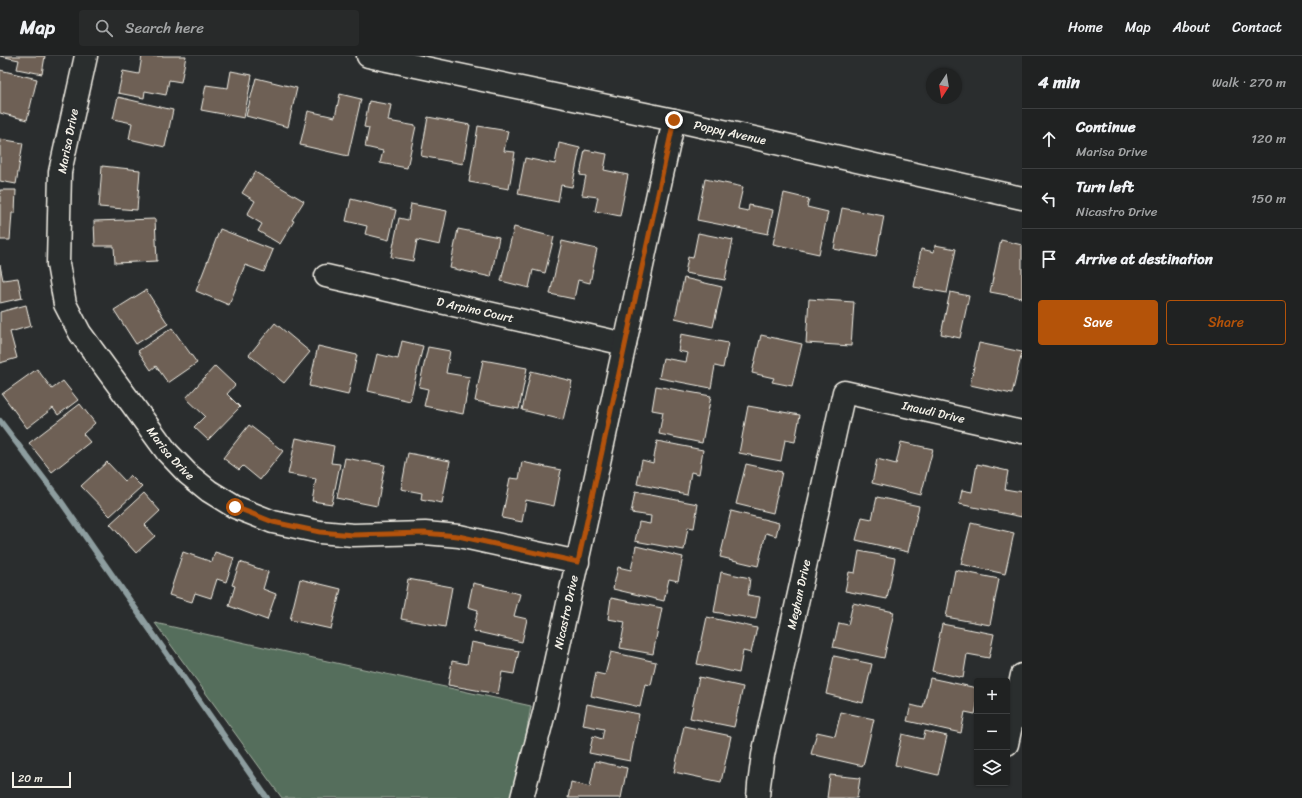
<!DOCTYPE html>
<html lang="en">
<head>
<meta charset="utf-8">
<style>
	body { margin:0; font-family:Sriracha,sans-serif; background:#282a2a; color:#f1f3f6 }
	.controls { position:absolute; right:12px; bottom:12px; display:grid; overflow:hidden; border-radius:4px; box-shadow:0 1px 3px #0004 }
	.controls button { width:36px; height:36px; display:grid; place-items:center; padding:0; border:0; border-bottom:1px solid #3d3f40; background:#202222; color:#f1f3f6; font:20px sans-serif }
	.compass { position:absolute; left:926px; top:12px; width:36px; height:36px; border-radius:50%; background:#202222; box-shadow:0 1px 3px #0004; rotate:192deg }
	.scale { position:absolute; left:12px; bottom:10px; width:59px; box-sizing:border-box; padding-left:4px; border:2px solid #f4f1e8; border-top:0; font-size:11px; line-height:14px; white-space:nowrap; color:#f4f1e8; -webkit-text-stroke:3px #2a2d2e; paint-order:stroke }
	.stop { position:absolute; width:12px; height:12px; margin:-9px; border:3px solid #b45309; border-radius:50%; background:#fff }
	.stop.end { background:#b45309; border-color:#fff; box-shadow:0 1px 4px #0008 }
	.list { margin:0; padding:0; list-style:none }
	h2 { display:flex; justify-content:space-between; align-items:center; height:52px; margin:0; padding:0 16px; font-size:17px }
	h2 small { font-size:13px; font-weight:400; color:#a2a4a5 }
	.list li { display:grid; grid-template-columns:26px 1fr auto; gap:12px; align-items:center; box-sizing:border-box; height:60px; padding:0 16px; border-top:1px solid #3d3f40 }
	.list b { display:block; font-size:15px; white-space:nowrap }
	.list p { margin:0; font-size:13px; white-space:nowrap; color:#a2a4a5 }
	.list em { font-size:13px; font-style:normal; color:#a2a4a5 }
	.actions { display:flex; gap:8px; padding:12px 16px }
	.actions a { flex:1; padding:9px 0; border:1px solid #b45309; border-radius:4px; text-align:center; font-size:14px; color:#b45309 }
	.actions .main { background:#b45309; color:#fff }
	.icon { flex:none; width:22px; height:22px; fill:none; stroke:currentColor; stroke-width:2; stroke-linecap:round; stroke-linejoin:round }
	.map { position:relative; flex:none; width:1022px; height:742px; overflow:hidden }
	header { display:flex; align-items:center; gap:24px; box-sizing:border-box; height:56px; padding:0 20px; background:#202222; border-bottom:1px solid #3d3f40 }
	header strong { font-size:19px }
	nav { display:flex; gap:22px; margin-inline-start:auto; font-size:14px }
	.search { width:280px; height:36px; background:#282a2a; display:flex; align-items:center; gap:10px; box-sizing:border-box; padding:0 14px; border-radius:4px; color:#a2a4a5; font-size:15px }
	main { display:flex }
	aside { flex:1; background:#202222 }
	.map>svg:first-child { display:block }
	.green { fill:#556e5c; stroke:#a4b0a2 }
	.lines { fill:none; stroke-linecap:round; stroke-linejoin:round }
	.stream { stroke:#8d9d9f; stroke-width:6 }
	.building { fill:#6e6054; stroke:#f4f1e8 }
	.minor-casing { stroke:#f4f1e8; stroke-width:25 }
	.minor { stroke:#2a2d2e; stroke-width:22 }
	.route { stroke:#b45309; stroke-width:5 }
	.labels { text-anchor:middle; stroke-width:3.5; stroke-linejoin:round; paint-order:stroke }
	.street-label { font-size:12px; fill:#f4f1e8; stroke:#2a2d2e }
</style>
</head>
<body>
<header>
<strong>Map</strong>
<div class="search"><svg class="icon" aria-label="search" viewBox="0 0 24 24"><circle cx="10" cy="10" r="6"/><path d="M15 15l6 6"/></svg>Search here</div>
<nav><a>Home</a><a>Map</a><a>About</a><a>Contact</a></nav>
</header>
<main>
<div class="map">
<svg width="1022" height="742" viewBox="0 0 1022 742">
	<rect width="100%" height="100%" fill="#2a2d2e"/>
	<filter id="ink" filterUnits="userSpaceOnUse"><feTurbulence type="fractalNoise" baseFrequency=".025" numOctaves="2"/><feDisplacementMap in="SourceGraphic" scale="8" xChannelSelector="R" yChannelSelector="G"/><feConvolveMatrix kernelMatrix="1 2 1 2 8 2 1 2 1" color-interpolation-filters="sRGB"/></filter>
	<g filter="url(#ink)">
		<!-- green -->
		<polygon class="green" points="155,567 531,650 515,742 282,742"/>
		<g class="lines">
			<!-- stream -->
			<polyline class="stream" points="0,365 60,444 267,742"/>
		</g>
		<!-- building -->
		<g class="building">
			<polygon points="0,0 45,0 42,18 17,13 19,4"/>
			<polygon points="142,0 186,0 181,26 169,24 166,39 145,35 144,42 118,37 123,15 139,18"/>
			<polygon points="0,14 37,23 27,64 0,57"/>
			<polygon points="231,15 252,19 244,62 201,54 206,29 228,32"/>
			<polygon points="256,22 297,32 288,71 246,60"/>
			<polygon points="340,38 361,43 348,100 300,89 308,55 335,61"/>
			<polygon points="118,41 173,54 165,91 129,83 132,67 113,63"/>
			<polygon points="369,45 391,49 388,65 416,70 407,112 380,107 383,95 365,91 369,72 364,71"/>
			<polygon points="428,61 470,69 463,108 421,100"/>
			<polygon points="478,70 508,75 504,95 515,96 509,133 469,126"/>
			<polygon points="0,83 23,87 16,128 0,125"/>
			<polygon points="559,87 580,92 572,131 561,129 558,146 518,138 525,102 555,108"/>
			<polygon points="585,94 607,98 604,114 628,119 620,160 595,155 598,141 582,139 586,120 580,119"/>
			<polygon points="102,110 140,114 137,154 99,151"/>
			<polygon points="255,116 304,145 292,164 294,165 280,188 258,175 262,168 247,159 255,145 242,137"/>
			<polygon points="705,123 743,131 738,153 748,155 749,149 773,154 768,178 697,164"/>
			<polygon points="0,134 16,134 15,157 12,157 10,184 0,184"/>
			<polygon points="784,137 809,143 807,151 828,156 819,198 773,188"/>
			<polygon points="351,143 396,154 389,184 365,178 367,170 346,165"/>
			<polygon points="411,148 447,155 440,189 417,184 413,205 391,201 399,162 408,164"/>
			<polygon points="842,152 884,160 876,201 834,193"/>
			<polygon points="155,163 157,205 115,207 114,190 95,190 94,165"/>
			<polygon points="514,171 554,181 545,217 533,214 529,232 501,225"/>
			<polygon points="220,173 273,194 264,216 245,209 229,249 196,235"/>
			<polygon points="458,173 499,181 491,221 450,212"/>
			<polygon points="698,177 733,184 725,224 685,217 688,201 693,202"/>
			<polygon points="1001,184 1022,189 1022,242 990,236"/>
			<polygon points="562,185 597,193 590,227 578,224 574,243 550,238"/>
			<polygon points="935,189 956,193 947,237 914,231 921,193 934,196"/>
			<polygon points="0,209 3,224 18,222 22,242 0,247"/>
			<polygon points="684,222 722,231 713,271 675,262"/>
			<polygon points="146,234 168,268 136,288 114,254"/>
			<polygon points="950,236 969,240 960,282 941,278"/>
			<polygon points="809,243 854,246 851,290 806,287"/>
			<polygon points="26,249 31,270 10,276 17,302 0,307 0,256"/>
			<polygon points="275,267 310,296 284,327 249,299"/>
			<polygon points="172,272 197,307 168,327 156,310 151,314 138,295"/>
			<polygon points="681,278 728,287 723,312 715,310 711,332 659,322 663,302 686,306 688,297 678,295"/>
			<polygon points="761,279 802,288 792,330 772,326 774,322 752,317"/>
			<polygon points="402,285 423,290 410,345 368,335 377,298 398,303"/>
			<polygon points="979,287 1022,296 1012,338 970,329"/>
			<polygon points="318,290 357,299 348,339 309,330"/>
			<polygon points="428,291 450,295 446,317 470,321 463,358 424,350 428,333 419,331"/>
			<polygon points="483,304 527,312 519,353 475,345"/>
			<polygon points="215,310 235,329 227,338 240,351 208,384 194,371 205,360 186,342"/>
			<polygon points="37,313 52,333 63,325 78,344 58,359 53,352 27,372 2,338"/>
			<polygon points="531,315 572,325 563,364 522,354"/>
			<polygon points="656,330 711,340 702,387 659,378 663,356 652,354"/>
			<polygon points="80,348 95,367 83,378 90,386 52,416 29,387"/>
			<polygon points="748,350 800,359 795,386 785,384 781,405 739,397"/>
			<polygon points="249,369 283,395 260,424 243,410 239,414 223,402"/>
			<polygon points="296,382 334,390 331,407 340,408 332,448 312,445 316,423 288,418"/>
			<polygon points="657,385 703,394 699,418 691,416 687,438 637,428 642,404 653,407"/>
			<polygon points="901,386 933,393 921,439 872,427 877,403 896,408"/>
			<polygon points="408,397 450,405 442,447 421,443 422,437 401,433"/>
			<polygon points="345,402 385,409 377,450 337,442"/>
			<polygon points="107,406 125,425 130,419 142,431 110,460 81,430"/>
			<polygon points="522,406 561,414 554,450 526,444 522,466 502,462 510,422 519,423"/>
			<polygon points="746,408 782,416 773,457 736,448"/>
			<polygon points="977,408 1008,415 1005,433 1022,436 1022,461 959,448 962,434 972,436"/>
			<polygon points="635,436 698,448 694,472 688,471 684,494 635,485 639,466 650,468 651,460 631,457"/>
			<polygon points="144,437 160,455 145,469 155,480 136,497 110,468"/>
			<polygon points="877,441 919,450 908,496 856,484 862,461 872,463"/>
			<polygon points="731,455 779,467 776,480 766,477 758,510 720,501"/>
			<polygon points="971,467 1014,477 1005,518 961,508"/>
			<polygon points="636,490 683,501 678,525 669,523 664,545 613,533 618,511 631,514"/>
			<polygon points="859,495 895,502 887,543 845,535 849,516 855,517"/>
			<polygon points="183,496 212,506 215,496 234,502 226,526 217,523 211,542 195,537 192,546 169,539"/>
			<polygon points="240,506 268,516 263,533 276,538 267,564 229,550 235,530 232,529"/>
			<polygon points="955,514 999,523 990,569 946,561"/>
			<polygon points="721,516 750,522 748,539 760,541 756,563 714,556"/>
			<polygon points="300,523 341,533 331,573 290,564"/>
			<polygon points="408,523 452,531 445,571 401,563"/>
			<polygon points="473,527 520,538 514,560 527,563 522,586 473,575 478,554 468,551"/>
			<polygon points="611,542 662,552 653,598 620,592 625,566 608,563"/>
			<polygon points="853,547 894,556 884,602 833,591 839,567 848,569"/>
			<polygon points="707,561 757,572 751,597 743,595 739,617 697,608"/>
			<polygon points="942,568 994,578 989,602 967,598 963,622 932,615"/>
			<polygon points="471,586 519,595 514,618 502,616 498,638 448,629 452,605 467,608"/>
			<polygon points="611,596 656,606 651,629 645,628 640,651 591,640 596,617 605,619"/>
			<polygon points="834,600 872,608 863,647 826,638"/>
			<polygon points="699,621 743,631 734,671 690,662"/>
			<polygon points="930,622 977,632 977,649 975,658 965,656 961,677 907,665 911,649 923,652"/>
			<polygon points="587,648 639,658 630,705 589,697 593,680 602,683 604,673 583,669"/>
			<polygon points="841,656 874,663 863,710 811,698 817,676 835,680"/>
			<polygon points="684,670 731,680 721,726 674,716"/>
			<polygon points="925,675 947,680 938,719 895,709 902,678 923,683"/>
			<polygon points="595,705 627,712 621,742 568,742 571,726 590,731"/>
			<polygon points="830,719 860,722 857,742 827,742"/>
		</g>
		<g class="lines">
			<!-- minor casing -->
			<g class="minor-casing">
				<g id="minor">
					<path id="s1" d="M86,0L60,116L58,208L65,248L80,277L167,396L188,418L209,435L235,451L273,466L320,476L353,479L425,477L459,480L578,506"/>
					<path id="s2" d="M368,0L674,64L1022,142"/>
					<path id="s3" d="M326,220L625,288"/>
					<polyline points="1007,688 1022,619"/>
					<path id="s4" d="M522,742L544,657L674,64"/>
					<path id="s5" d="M758,742L759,729L763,699L844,336L1022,376"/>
				</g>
			</g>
			<!-- minor -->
			<use href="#minor" class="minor"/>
		</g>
	</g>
	<g class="lines" filter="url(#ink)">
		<!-- route -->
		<polyline class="route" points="235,451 273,466 320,476 353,479 424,477 458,480 578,506 674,64"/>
	</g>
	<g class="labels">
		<!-- street labels -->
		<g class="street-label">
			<text dy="4" stroke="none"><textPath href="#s2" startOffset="370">Poppy Avenue</textPath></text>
			<text transform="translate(68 85) rotate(-79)" y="4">Marisa Drive</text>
			<text dy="4" stroke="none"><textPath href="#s3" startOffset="153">D Arpino Court</textPath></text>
			<text dy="4" stroke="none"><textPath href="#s5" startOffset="507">Inaudi Drive</textPath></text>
			<text dy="4" stroke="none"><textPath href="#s1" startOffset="435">Marisa Drive</textPath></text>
			<text dy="4" stroke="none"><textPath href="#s5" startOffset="208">Meghan Drive</textPath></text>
			<text dy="4" stroke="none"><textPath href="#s4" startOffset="191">Nicastro Drive</textPath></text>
		</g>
	</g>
</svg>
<div class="controls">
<button>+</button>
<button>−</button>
<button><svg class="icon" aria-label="layers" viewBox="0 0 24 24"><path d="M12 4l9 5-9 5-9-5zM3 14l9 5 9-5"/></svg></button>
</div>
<svg class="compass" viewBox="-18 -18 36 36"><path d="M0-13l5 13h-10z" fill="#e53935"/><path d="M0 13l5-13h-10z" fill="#a2a4a5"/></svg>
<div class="scale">20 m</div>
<div class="stop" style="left:235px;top:451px"></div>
<div class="stop end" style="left:674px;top:64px"></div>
</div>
<aside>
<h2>4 min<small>Walk · 270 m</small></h2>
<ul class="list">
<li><svg class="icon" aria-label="ahead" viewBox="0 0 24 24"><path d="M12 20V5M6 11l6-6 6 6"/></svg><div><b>Continue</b><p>Marisa Drive</p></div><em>120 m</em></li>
<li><svg class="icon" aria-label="left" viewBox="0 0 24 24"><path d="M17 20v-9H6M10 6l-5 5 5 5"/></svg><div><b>Turn left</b><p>Nicastro Drive</p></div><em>150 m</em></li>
<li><svg class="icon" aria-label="arrive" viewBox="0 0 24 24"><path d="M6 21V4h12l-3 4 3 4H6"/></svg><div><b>Arrive at destination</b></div></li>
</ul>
<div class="actions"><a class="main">Save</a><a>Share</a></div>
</aside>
</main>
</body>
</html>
